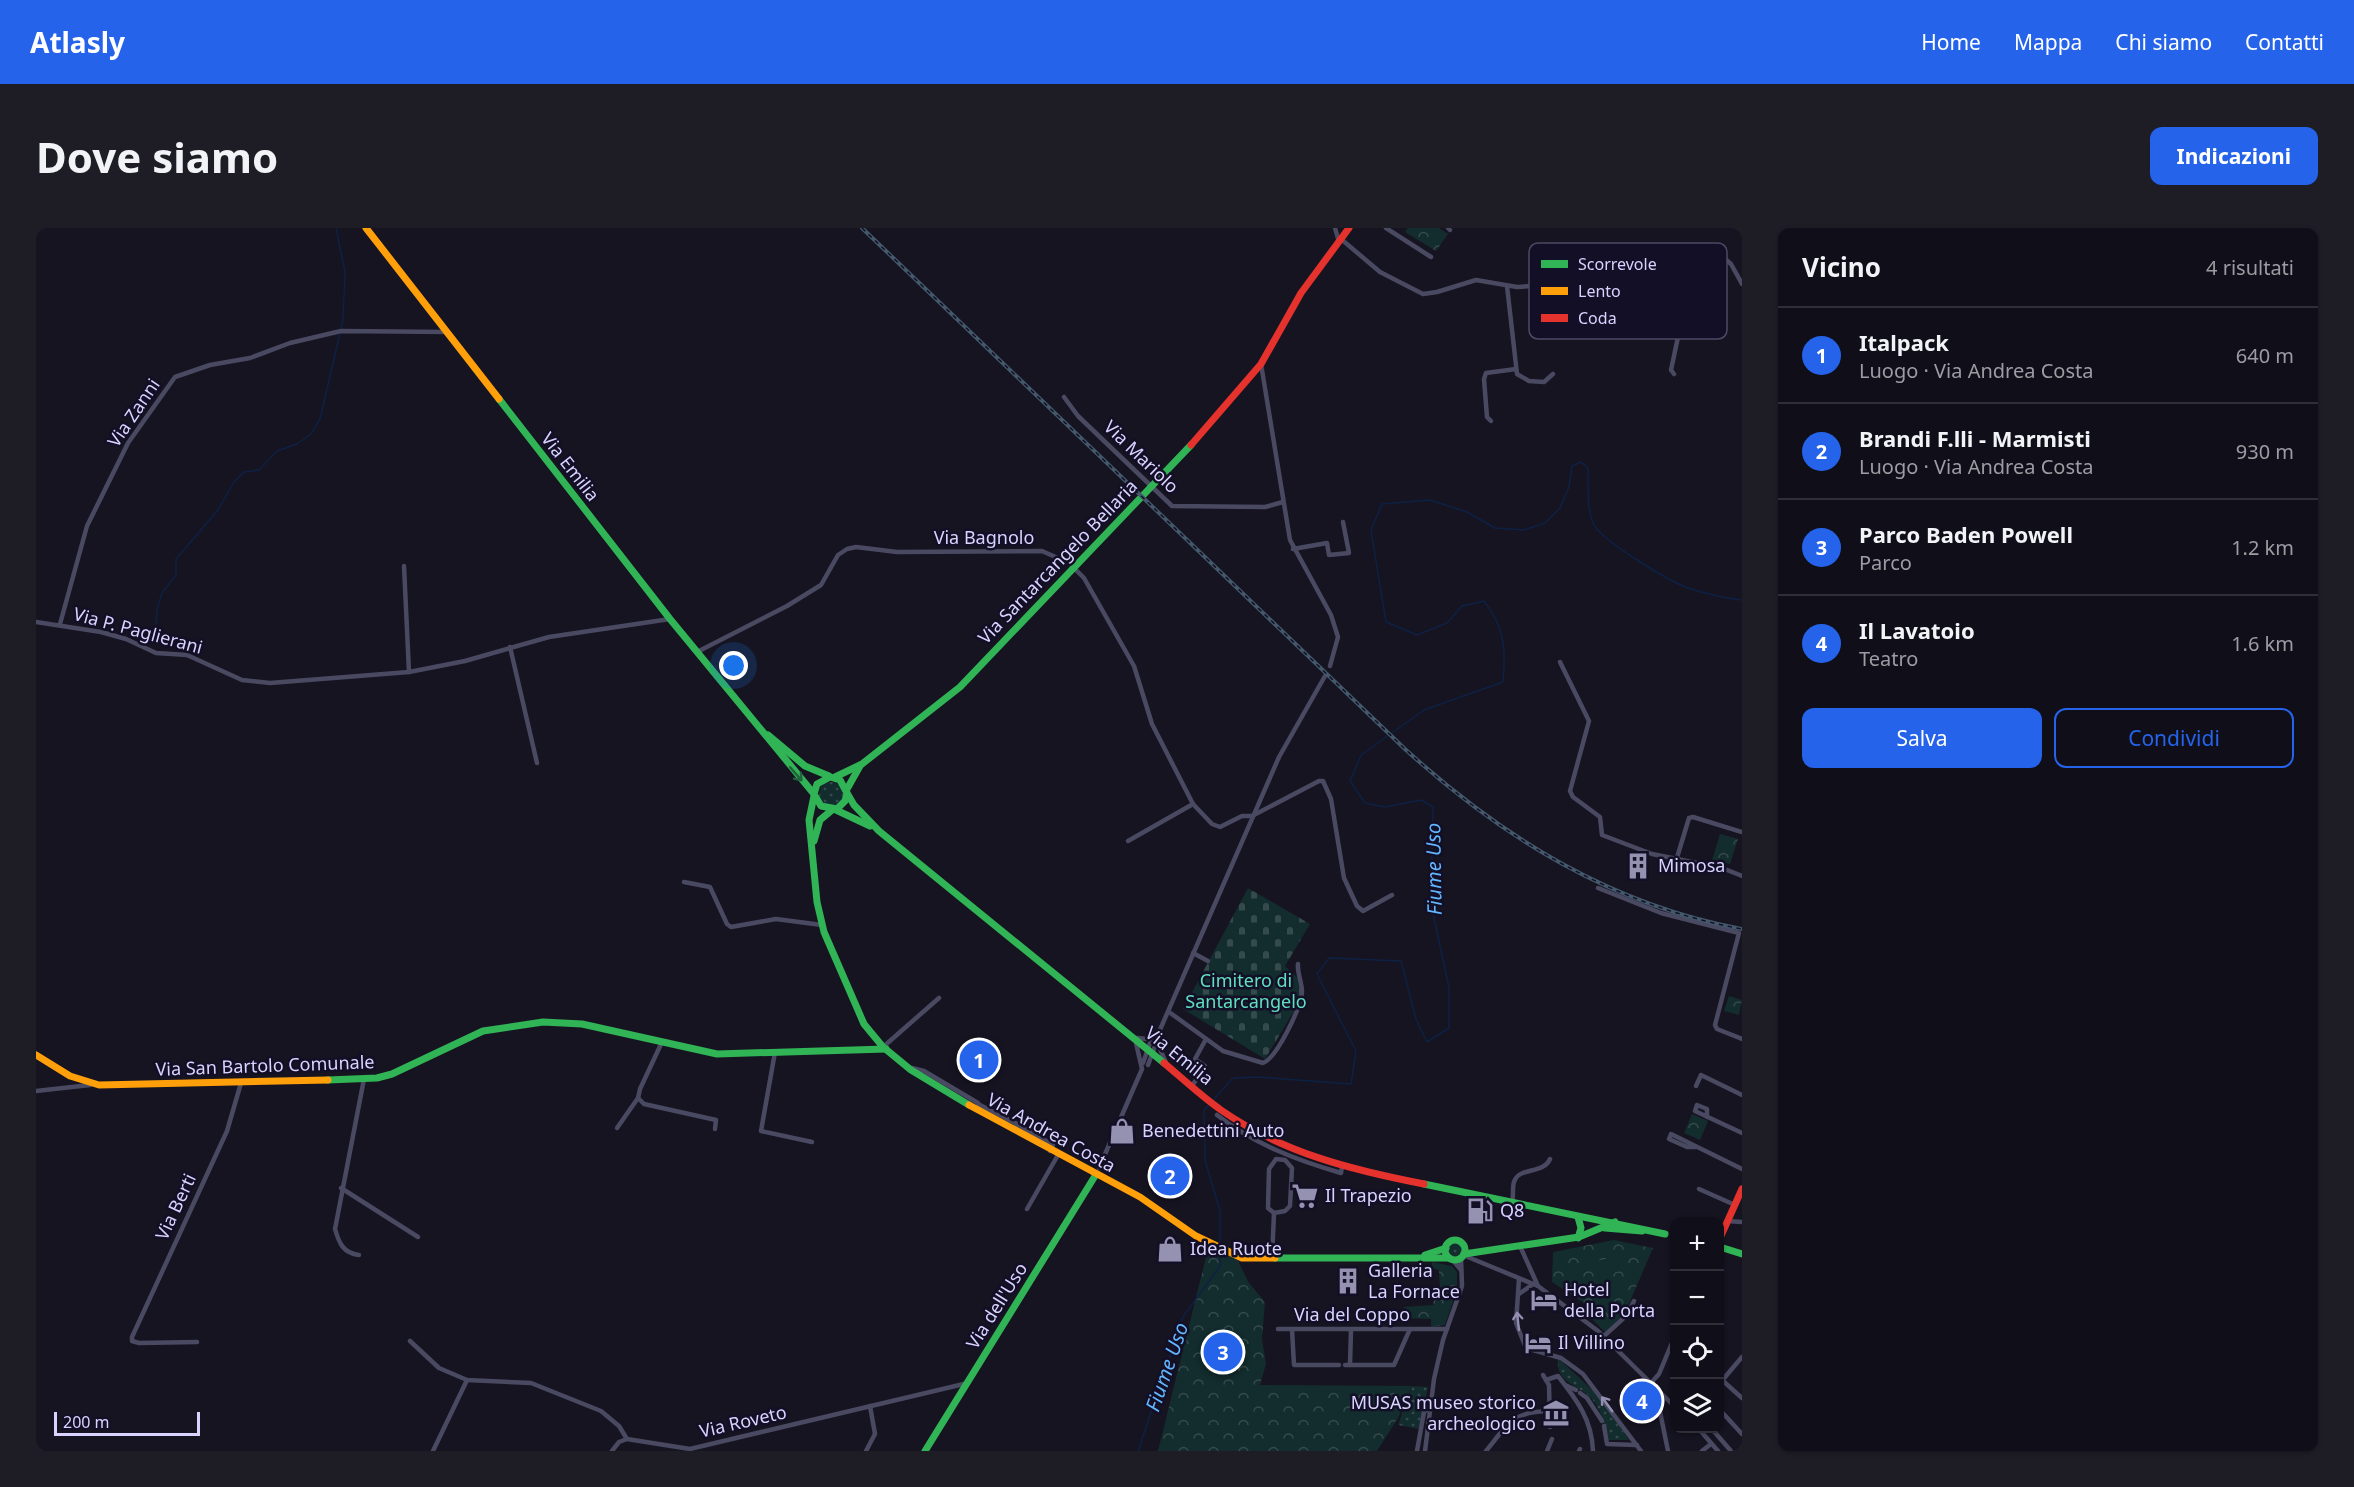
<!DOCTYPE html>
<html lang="it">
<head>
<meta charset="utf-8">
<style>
	body { margin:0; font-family:"Noto Sans",sans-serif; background:#1e1d26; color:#f1f3f6 }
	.controls { position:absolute; right:18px; bottom:18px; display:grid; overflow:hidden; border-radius:12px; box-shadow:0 2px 4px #0004 }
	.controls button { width:54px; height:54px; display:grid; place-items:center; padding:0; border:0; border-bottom:2px solid #302f38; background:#100f19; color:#f1f3f6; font:30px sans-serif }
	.scale { position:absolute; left:18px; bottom:15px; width:146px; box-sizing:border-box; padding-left:6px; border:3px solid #d9d4ff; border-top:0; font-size:16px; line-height:21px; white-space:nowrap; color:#d9d4ff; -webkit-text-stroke:4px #130f26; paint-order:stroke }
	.you { position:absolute; left:698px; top:438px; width:21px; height:21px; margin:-15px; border:4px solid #fff; border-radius:50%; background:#1a73e8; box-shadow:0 0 0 9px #1a73e833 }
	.badge { display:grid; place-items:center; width:39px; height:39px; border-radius:50%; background:#2563eb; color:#fff; font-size:20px; font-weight:700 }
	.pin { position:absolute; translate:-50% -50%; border:3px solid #fff; box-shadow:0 2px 6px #0006 }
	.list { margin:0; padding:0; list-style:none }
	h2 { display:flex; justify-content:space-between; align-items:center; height:78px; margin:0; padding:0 24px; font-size:26px }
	h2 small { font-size:20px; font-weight:400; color:#9c9ca2 }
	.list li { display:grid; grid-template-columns:39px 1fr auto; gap:18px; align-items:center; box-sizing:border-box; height:96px; padding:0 24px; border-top:2px solid #302f38 }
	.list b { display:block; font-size:22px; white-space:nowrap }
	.list p { margin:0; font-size:20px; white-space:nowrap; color:#9c9ca2 }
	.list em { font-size:20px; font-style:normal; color:#9c9ca2 }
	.actions { display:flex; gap:12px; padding:18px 24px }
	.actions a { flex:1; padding:14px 0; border:2px solid #2563eb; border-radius:12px; text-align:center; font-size:21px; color:#2563eb }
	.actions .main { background:#2563eb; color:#fff }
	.icon { flex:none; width:33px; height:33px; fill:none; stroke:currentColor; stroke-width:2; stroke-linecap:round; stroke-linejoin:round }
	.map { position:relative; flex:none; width:1706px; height:1223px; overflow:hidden; border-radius:12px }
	header { display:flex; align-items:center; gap:36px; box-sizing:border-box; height:84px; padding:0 30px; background:#2563eb; color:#fff }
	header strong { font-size:28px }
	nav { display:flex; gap:33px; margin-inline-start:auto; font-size:21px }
	.intro { display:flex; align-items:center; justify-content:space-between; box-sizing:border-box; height:144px; padding:0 36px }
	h1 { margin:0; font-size:42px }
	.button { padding:15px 27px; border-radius:12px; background:#2563eb; color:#fff; font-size:21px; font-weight:700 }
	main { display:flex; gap:36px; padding:0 36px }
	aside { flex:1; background:#100f19; border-radius:12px; box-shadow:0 2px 4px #0004 }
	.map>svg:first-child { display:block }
	.grass { fill:url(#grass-dots) }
	.forest { fill:url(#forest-crowns) }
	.cemetery { fill:url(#cemetery-stones) }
	.pitch { fill:#132c2d }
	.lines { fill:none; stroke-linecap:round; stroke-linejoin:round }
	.stream { stroke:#0d2144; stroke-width:1.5 }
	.street { stroke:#4a4962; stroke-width:4.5 }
	.fast { stroke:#30b455; stroke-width:7 }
	.slow { stroke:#ff9f0a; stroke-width:7 }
	.jam { stroke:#e5322d; stroke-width:7 }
	.rail-casing { stroke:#43596b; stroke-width:4 }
	.rail { stroke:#130f26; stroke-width:1.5; stroke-dasharray:4.5; stroke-linecap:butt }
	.oneway { stroke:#22623e }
	.oneway2 { stroke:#928eb0 }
	.labels { text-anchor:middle; stroke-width:5; stroke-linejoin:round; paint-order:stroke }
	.street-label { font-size:18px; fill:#d9d4ff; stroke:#130f26 }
	.poi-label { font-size:18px; fill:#d9d4ff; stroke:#130f26; text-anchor:start }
	.park-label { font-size:18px; fill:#5fe0c0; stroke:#130f26 }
	.water-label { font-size:20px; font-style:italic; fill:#62b6ff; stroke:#130f26 }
	.key { fill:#130f26; stroke:#4e4a67; stroke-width:1.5 }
	.key-label { font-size:16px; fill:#d9d4ff }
</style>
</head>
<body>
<header>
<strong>Atlasly</strong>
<nav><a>Home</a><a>Mappa</a><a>Chi siamo</a><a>Contatti</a></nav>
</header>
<div class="intro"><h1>Dove siamo</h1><a class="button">Indicazioni</a></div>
<main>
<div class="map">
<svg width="1706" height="1223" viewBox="0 0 1706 1223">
	<defs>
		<pattern id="grass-dots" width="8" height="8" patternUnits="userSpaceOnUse" patternTransform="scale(1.5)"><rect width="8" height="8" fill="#132c2d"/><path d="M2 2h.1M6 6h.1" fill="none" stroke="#354a4c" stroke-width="1.8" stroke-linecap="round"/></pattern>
		<pattern id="forest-crowns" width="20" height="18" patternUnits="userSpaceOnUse" patternTransform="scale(1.5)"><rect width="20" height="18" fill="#132c2d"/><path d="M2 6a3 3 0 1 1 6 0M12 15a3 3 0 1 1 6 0" fill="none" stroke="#354a4c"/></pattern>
		<pattern id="cemetery-stones" width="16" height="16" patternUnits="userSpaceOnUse" patternTransform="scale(1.5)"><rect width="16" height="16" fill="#132c2d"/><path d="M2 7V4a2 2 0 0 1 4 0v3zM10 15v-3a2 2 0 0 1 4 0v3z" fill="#354a4c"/></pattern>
	</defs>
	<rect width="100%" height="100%" fill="#161421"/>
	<!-- grass -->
	<g class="grass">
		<circle cx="795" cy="566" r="12"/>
		<circle cx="1419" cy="1022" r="7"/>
		<path d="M1522,1130L1564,1169L1593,1212H1572C1569,1196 1565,1180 1553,1168C1539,1156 1519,1153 1522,1130Z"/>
		<polygon points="1376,1158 1392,1159 1383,1201 1362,1197"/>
	</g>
	<!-- forest -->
	<g class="forest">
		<polygon points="1372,0 1403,0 1412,6 1400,23 1369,4"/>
		<polygon points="1684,606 1702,611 1694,636 1676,632"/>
		<polygon points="1693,768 1706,772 1703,787 1688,783"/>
		<polygon points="1656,886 1672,893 1664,912 1648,905"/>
		<polygon points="1578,1012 1617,1020 1589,1085 1569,1104 1550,1085 1553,1081 1551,1077 1516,1054 1517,1024"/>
		<polygon points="1172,1021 1199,1027 1213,1055 1229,1074 1226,1111 1230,1136 1224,1157 1376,1158 1362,1190 1341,1223 1122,1223"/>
		<polygon points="1396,1034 1416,1038 1421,1044 1421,1063 1416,1062 1414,1068 1418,1070 1409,1097 1395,1099 1395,1091 1355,1090 1354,1088 1367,1087 1368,1079 1397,1077 1399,1062 1404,1062 1403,1042 1396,1040"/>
	</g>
	<!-- cemetery -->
	<polygon class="cemetery" points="1212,660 1274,696 1249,738 1264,752 1264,773 1229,831 1147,781"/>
	<!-- pitch -->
	<polygon class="pitch" points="1581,1029 1584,1043 1563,1048 1560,1033"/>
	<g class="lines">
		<!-- stream -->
		<g class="stream">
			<polyline points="111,416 120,396 121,381 126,365 140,347 140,331 182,282 198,254 208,244 223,242 241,223 261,216 275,206 284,191 307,92 309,44 300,0"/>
			<path d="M1178,871L1197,850L1222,849L1315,856L1320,823L1281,746L1293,730L1365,733L1380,791L1391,814L1413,800V760L1395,676L1397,579L1385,572L1349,579L1329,575L1314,553L1325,527L1388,482L1467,454C1470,421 1469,400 1448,373L1426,378L1411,395L1381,407L1350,394L1335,302L1346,276L1394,272L1431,284L1459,300L1488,302L1509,295L1524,280L1533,259L1536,238L1545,234L1552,240C1553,257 1550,279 1557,295C1564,312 1633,353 1652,360C1670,366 1687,370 1706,372"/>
			<polyline points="1173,877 1168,882 1169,932 1184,983 1184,1015"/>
			<polyline points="1102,1223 1147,1089 1184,1038 1184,1023"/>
		</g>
		<!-- street -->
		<g class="street">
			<polyline points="1299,0 1303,14"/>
			<polyline points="1350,0 1395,29"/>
			<polyline points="1412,0 1414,2"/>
			<polyline points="1305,11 1344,44 1387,66 1401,64 1440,52 1481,59 1511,57 1541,46 1574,41 1644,21 1655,20 1659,29 1635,142 1638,146"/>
			<polyline points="1652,19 1673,17 1695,36 1706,56"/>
			<polyline points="1471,58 1481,146 1493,153 1508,154 1517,146"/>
			<polyline points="1225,136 1254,312 1295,387 1302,409 1294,438"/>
			<polyline points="1028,169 1042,188 1136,278 1229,279 1247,274"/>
			<polyline points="1455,193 1451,189 1448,151 1450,145 1480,141"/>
			<polyline points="1257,321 1291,315 1293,327 1313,325 1307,294"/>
			<polyline points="368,338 373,444"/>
			<polyline points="0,394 65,404 90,411 120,425 151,427 206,452 234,455 373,444 429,433 513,409 634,391"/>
			<polyline points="24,396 51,298 92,215 139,149 174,137 214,130 254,115 305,103 412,104"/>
			<polyline points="474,419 501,535"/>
			<polyline points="661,424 751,378 785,357 802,327 811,321 820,319 861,324 1006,323 1033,335 1048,350 1098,438 1116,496 1157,576 1176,596 1184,599 1206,588 1216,588 1283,553 1287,553 1295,571 1308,650 1321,678 1327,683 1356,667"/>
			<polyline points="1524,434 1553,493 1534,563 1537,569 1564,589 1566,607 1616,626 1686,640 1706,648"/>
			<polyline points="1092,613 1157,576"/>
			<polyline points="1640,633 1653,590 1657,589 1706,604"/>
			<polyline points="648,654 674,659 691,696 695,699 740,691 786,697"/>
			<polyline points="1562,660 1625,685 1703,705 1679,797 1681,801 1706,811"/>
			<polyline points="1157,725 1172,733"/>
			<path d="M1133,784L1187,823L1227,835C1241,830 1265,779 1266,764C1266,754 1261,745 1262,736"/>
			<polyline points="1101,810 1111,811 1118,808"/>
			<polyline points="847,819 903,770"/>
			<polyline points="739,824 725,903 776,914"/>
			<polyline points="1107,835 1114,815 1123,804"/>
			<polyline points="1130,835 1124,821 1123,804 1243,529 1289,448"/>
			<polyline points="1112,837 1122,810"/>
			<polyline points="876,840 888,843 942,875"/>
			<polyline points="1156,858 1169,838 1159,831 1170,811"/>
			<polyline points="1660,858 1665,847 1706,867"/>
			<polyline points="0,863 54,857"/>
			<polyline points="602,870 608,876 680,892 679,901"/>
			<polyline points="942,876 981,896"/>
			<path d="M1181,887C1218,916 1260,932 1305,945L1306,939"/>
			<polyline points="1671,889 1671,881 1661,877 1659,883 1706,905"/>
			<polyline points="581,900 602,870 604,861 626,814"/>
			<polyline points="977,902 981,896 1017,917 1014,923"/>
			<polyline points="1659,919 1651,919 1633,911 1635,906 1706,941"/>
			<polygon points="1240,931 1249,932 1256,940 1254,978 1249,983 1238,985 1232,980 1233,941"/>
			<polyline points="1063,940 1106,841 1100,815"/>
			<polyline points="305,960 382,1009"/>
			<polyline points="1663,961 1699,977"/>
			<path d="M1476,974C1478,968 1476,960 1478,954C1483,938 1507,947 1514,931"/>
			<polyline points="991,981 1022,927"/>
			<polyline points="1691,993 1706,994"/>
			<polyline points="1484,1018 1502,1058"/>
			<path d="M323,1027C307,1025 303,1015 299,1001L328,851"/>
			<polyline points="1427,1027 1502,1058 1562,1103 1638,1178"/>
			<polyline points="1236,1031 1238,985"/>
			<polyline points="1416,1031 1425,1042"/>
			<polyline points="1483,1051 1480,1095 1490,1120 1525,1130 1547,1146 1605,1223"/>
			<polyline points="1483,1066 1497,1056"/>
			<polyline points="1242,1101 1411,1101"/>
			<polyline points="1256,1101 1258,1137 1303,1137"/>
			<polyline points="1568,1108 1591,1087 1598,1073"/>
			<polyline points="374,1113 403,1140 431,1152 495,1155 565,1183 583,1198 591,1211 654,1221 932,1155"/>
			<polyline points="161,1114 103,1115 96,1113 96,1109 191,903 205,855"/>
			<polyline points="1309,1137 1358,1137 1374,1101"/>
			<polyline points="1314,1137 1315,1102"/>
			<polyline points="1507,1147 1513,1157 1514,1199"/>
			<path d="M1510,1152L1522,1148C1541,1172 1556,1192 1557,1223"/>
			<polyline points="1686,1152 1706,1170"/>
			<polyline points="1684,1155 1706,1129"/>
			<polyline points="1614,1156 1623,1146 1638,1110"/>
			<polyline points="1529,1157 1540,1162"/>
			<polyline points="1620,1164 1632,1223"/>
			<polyline points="1544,1165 1551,1170 1566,1193"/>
			<polyline points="1684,1182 1706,1206"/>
			<polyline points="1568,1198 1571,1216 1601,1217"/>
			<polyline points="1662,1200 1682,1223"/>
			<polyline points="1675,1200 1695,1223"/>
			<polyline points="397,1223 431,1152"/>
			<polyline points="576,1223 583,1214 591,1211"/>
			<polyline points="830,1223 839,1206 834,1178"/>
			<polyline points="1381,1223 1388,1184 1394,1180"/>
			<polyline points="1389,1223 1398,1151 1407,1112 1426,1058 1425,1029"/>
			<path d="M1450,1223C1472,1196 1477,1183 1514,1183"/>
			<polyline points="1511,1223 1516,1211"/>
			<polyline points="1543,1223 1544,1221"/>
			<polyline points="1666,1223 1675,1216"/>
		</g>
		<!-- fast -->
		<g class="fast">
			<polyline points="463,171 634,391 778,566 785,578 801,581 809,573 811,565 804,552 794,549 781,556 778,566"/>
			<polyline points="732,507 769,538 793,548"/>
			<polyline points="799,549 826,536 924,459 1155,217"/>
			<polyline points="811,561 824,538"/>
			<polyline points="811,565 818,577 843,603 1128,835"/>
			<polyline points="778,568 773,592 781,674 788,704 828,796 847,819 875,842 933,877"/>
			<polyline points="800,582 834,598"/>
			<polyline points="778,613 784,592 796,582"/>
			<polyline points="292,852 341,850 356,846 447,803 507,794 546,796 681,826 850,821"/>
			<polyline points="1388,956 1629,1006"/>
			<polyline points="1542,989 1545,1000 1542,1010"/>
			<polyline points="1569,1000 1606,1003"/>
			<circle cx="1419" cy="1022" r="10"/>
			<polyline points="1684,1019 1706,1026"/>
			<polyline points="1428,1026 1543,1009 1579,994"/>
			<polyline points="1389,1027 1410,1020"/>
			<polyline points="1239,1030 1413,1030"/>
			<polyline points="889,1223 1059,948"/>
		</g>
		<!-- slow -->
		<g class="slow">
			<polyline points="330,0 463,171"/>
			<polyline points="0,827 34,848 63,857 292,852"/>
			<polyline points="933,877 1104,969 1160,1008 1206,1030 1239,1030"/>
		</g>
		<!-- jam -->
		<g class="jam">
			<polyline points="1155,217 1225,136 1265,65 1313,0"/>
			<path d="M1128,835C1147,851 1165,868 1185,882C1247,925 1316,942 1388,956"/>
			<polyline points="1684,1010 1706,961"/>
		</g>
		<!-- rail casing -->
		<g class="rail-casing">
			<path id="rail" d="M826,0L1370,522C1467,610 1576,677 1706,701"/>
		</g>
		<!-- rail -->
		<use href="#rail" class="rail"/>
	</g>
	<!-- one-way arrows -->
	<defs><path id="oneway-shaft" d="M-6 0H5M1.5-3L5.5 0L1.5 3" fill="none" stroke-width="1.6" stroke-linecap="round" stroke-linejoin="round" transform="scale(1.5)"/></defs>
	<use class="oneway" href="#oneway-shaft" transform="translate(760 546) rotate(49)"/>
	<g class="oneway2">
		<use href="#oneway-shaft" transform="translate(1482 1093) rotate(-96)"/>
		<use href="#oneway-shaft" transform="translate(1571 1176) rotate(-126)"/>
	</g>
	<!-- icons -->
	<defs>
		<g id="building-bare" transform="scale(2.07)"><path d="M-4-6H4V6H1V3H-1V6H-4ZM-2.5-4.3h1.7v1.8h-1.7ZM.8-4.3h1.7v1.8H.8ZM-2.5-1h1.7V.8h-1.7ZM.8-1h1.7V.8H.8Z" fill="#9591b1" stroke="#130f26" stroke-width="2.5" paint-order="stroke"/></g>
		<g id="shop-bare" transform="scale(2.07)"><path d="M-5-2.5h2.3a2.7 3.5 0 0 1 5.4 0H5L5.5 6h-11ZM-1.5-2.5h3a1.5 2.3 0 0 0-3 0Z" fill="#9591b1" stroke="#130f26" stroke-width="2.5" paint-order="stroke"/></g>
		<g id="supermarket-bare" transform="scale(2.07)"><path d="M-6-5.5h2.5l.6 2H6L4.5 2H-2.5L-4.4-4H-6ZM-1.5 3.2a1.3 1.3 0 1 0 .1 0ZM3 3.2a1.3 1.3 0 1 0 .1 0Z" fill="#9591b1" stroke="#130f26" stroke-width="2.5" paint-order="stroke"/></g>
		<g id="fuel-bare" transform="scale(2.07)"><path d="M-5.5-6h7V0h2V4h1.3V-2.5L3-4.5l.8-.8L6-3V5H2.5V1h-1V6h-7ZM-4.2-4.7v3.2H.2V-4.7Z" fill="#9591b1" stroke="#130f26" stroke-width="2.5" paint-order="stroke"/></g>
		<g id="hotel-bare" transform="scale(2.07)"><path d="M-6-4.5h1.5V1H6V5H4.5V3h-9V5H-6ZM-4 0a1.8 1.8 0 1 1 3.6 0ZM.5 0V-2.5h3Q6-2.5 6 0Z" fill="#9591b1" stroke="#130f26" stroke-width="2.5" paint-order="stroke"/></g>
		<g id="museum-bare" transform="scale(2.07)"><path d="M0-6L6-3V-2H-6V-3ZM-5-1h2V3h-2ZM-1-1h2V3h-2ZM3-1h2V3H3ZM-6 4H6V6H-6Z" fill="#9591b1" stroke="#130f26" stroke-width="2.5" paint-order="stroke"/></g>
	</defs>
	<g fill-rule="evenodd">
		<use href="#building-bare" x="1602" y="638"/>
		<use href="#shop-bare" x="1086" y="903"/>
		<use href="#supermarket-bare" x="1269" y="968"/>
		<use href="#fuel-bare" x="1444" y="983"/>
		<use href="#shop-bare" x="1134" y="1021"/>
		<use href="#building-bare" x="1312" y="1053"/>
		<use href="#hotel-bare" x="1508" y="1072"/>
		<use href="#hotel-bare" x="1502" y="1115"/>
		<use href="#museum-bare" x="1520" y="1185"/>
	</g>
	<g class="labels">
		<!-- street labels -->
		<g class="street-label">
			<text transform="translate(98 185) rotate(-56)" y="6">Via Zanni</text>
			<text transform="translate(1105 229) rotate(44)" y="6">Via Mariolo</text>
			<text transform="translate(534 239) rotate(52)" y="6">Via Emilia</text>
			<text x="948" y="316">Via Bagnolo</text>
			<text transform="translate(1022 334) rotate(-46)" y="6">Via Santarcangelo Bellaria</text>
			<text transform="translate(102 403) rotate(15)" y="6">Via P. Paglierani</text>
			<text transform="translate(1143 828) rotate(39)" y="6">Via Emilia</text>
			<text transform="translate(229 838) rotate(-2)" y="6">Via San Bartolo Comunale</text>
			<text transform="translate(1015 905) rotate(29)" y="6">Via Andrea Costa</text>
			<text transform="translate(140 979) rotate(-65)" y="6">Via Berti</text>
			<text transform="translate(961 1078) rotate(-58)" y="6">Via dell'Uso</text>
			<text x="1316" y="1093">Via del Coppo</text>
			<text transform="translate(707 1194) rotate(-13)" y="6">Via Roveto</text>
		</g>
		<!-- poi labels -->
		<g class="poi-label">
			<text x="1622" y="644">Mimosa</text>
			<text x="1106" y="909">Benedettini Auto</text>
			<text x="1289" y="974">Il Trapezio</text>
			<text x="1464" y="989">Q8</text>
			<text x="1154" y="1027">Idea Ruote</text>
			<text x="1332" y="1049">Galleria<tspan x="1332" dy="21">La Fornace</tspan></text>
			<text x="1528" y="1068">Hotel<tspan x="1528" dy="21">della Porta</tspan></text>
			<text x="1522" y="1121">Il Villino</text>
			<text x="1500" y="1181" text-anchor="end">MUSAS museo storico<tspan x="1500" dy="21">archeologico</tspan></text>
		</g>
		<!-- park labels -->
		<g class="park-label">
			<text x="1210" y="759">Cimitero di<tspan x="1210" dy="21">Santarcangelo</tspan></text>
		</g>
		<!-- water labels -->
		<g class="water-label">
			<text transform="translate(1398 641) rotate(-91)" y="7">Fiume Uso</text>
			<text transform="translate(1131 1139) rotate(-71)" y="7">Fiume Uso</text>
		</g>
	</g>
	<!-- legend -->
	<rect x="1493" y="15" width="198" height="96" rx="9" class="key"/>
	<rect x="1505" y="32" width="27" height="8" fill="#30b455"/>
	<rect x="1505" y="59" width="27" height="8" fill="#ff9f0a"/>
	<rect x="1505" y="86" width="27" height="8" fill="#e5322d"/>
	<g class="key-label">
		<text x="1542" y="42">Scorrevole</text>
		<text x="1542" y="69">Lento</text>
		<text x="1542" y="96">Coda</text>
	</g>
</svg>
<div class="controls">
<button>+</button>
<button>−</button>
<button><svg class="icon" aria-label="locate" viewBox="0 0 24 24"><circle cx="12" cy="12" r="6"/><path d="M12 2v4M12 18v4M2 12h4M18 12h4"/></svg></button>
<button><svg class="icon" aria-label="layers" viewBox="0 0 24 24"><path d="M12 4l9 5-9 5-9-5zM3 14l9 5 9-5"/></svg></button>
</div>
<div class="scale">200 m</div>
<div class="you"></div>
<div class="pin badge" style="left:943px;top:832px">1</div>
<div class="pin badge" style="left:1134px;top:948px">2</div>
<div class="pin badge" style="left:1187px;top:1124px">3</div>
<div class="pin badge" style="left:1606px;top:1173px">4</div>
</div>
<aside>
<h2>Vicino<small>4 risultati</small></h2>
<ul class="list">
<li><span class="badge">1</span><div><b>Italpack</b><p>Luogo · Via Andrea Costa</p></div><em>640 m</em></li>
<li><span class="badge">2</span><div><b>Brandi F.lli - Marmisti</b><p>Luogo · Via Andrea Costa</p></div><em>930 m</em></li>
<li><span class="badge">3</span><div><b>Parco Baden Powell</b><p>Parco</p></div><em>1.2 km</em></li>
<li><span class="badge">4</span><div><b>Il Lavatoio</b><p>Teatro</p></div><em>1.6 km</em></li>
</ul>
<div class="actions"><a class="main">Salva</a><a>Condividi</a></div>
</aside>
</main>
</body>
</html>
